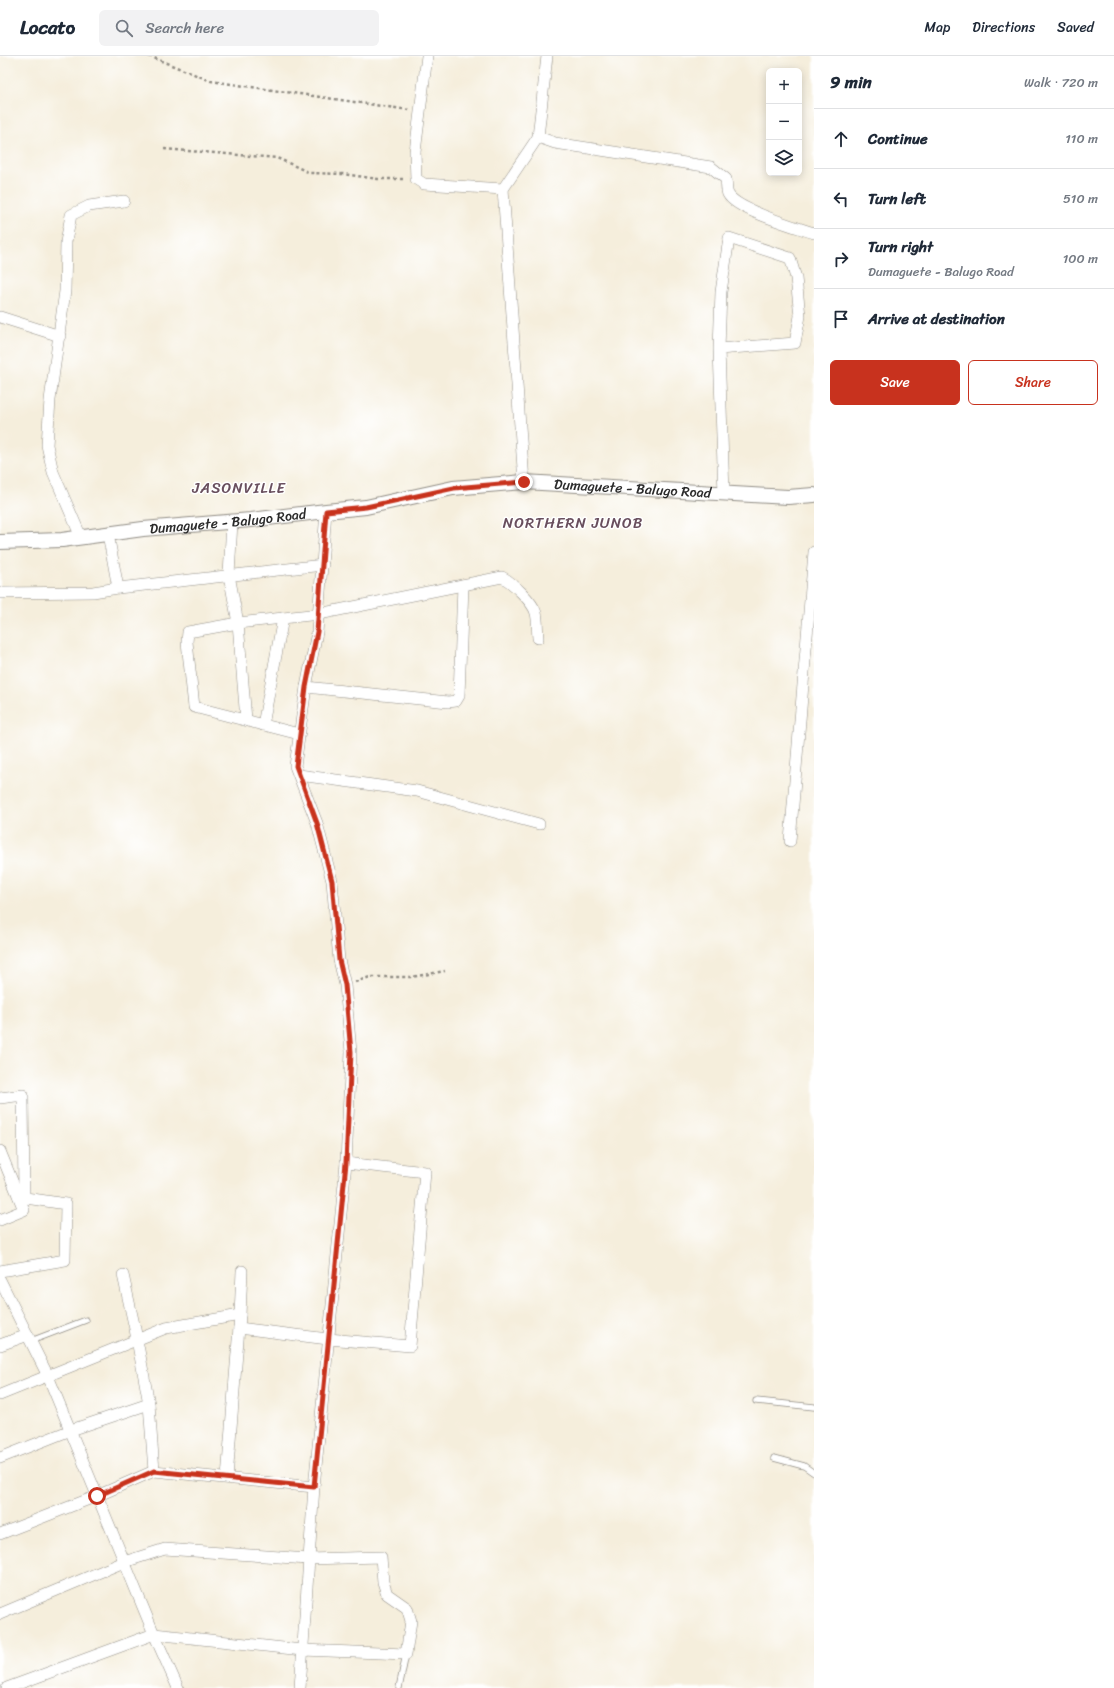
<!DOCTYPE html>
<html lang="en">
<head>
<meta charset="utf-8">
<style>
	body { margin:0; font-family:Sriracha,sans-serif; background:#f2f2f3; color:#1f2937 }
	.controls { position:absolute; right:12px; top:12px; display:grid; overflow:hidden; border-radius:6px; box-shadow:0 2px 10px #0003 }
	.controls button { width:36px; height:36px; display:grid; place-items:center; padding:0; border:0; border-bottom:1px solid #e0e1e3; background:#fff; color:#1f2937; font:20px sans-serif }
	.stop { position:absolute; width:12px; height:12px; margin:-9px; border:3px solid #c8321e; border-radius:50%; background:#fff }
	.stop.end { background:#c8321e; border-color:#fff; box-shadow:0 1px 4px #0008 }
	.list { margin:0; padding:0; list-style:none }
	h2 { display:flex; justify-content:space-between; align-items:center; height:52px; margin:0; padding:0 16px; font-size:17px }
	h2 small { font-size:13px; font-weight:400; color:#747a83 }
	.list li { display:grid; grid-template-columns:26px 1fr auto; gap:12px; align-items:center; box-sizing:border-box; height:60px; padding:0 16px; border-top:1px solid #e0e1e3 }
	.list b { display:block; font-size:15px; white-space:nowrap }
	.list p { margin:0; font-size:13px; white-space:nowrap; color:#747a83 }
	.list em { font-size:13px; font-style:normal; color:#747a83 }
	.actions { display:flex; gap:8px; padding:12px 16px }
	.actions a { flex:1; padding:9px 0; border:1px solid #c8321e; border-radius:6px; text-align:center; font-size:14px; color:#c8321e }
	.actions .main { background:#c8321e; color:#fff }
	.icon { flex:none; width:22px; height:22px; fill:none; stroke:currentColor; stroke-width:2; stroke-linecap:round; stroke-linejoin:round }
	.map { position:relative; flex:none; width:814px; height:1632px; overflow:hidden }
	header { display:flex; align-items:center; gap:24px; box-sizing:border-box; height:56px; padding:0 20px; background:#fff; border-bottom:1px solid #e0e1e3 }
	header strong { font-size:19px }
	nav { display:flex; gap:22px; margin-inline-start:auto; font-size:14px }
	.search { width:280px; height:36px; background:#f2f2f3; display:flex; align-items:center; gap:10px; box-sizing:border-box; padding:0 14px; border-radius:6px; color:#747a83; font-size:15px }
	main { display:flex }
	aside { flex:1; background:#fff }
	.map>svg:first-child { display:block }
	.lines { fill:none; stroke-linecap:round; stroke-linejoin:round }
	.service-casing { stroke:#908c84; stroke-width:7 }
	.minor-casing { stroke:#908c84; stroke-width:12 }
	.tertiary-casing { stroke:#908c84; stroke-width:16 }
	.path { stroke:#908c84; stroke-width:2.5; stroke-dasharray:3 3; stroke-linecap:butt }
	.service { stroke:#fff; stroke-width:5.5 }
	.minor { stroke:#fff; stroke-width:11 }
	.tertiary { stroke:#fff; stroke-width:14 }
	.route { stroke:#c8321e; stroke-width:5 }
	.labels { text-anchor:middle; stroke-width:3; stroke-linejoin:round; paint-order:stroke }
	.street-label { font-size:14px; fill:#2b2b2b; stroke:#fff }
	.neighbourhood-label { font-size:15px; letter-spacing:1px; fill:#694f5e; stroke:#fff }
</style>
</head>
<body>
<header>
<strong>Locato</strong>
<div class="search"><svg class="icon" aria-label="search" viewBox="0 0 24 24"><circle cx="10" cy="10" r="6"/><path d="M15 15l6 6"/></svg>Search here</div>
<nav><a>Map</a><a>Directions</a><a>Saved</a></nav>
</header>
<main>
<div class="map">
<svg width="814" height="1632" viewBox="0 0 814 1632">
	<rect width="100%" height="100%" fill="#fff"/>
	<filter id="ink" filterUnits="userSpaceOnUse"><feTurbulence type="fractalNoise" baseFrequency=".025" numOctaves="2"/><feDisplacementMap in="SourceGraphic" scale="8" xChannelSelector="R" yChannelSelector="G"/><feConvolveMatrix kernelMatrix="1 2 1 2 8 2 1 2 1" color-interpolation-filters="sRGB"/></filter>
	<filter id="wash" filterUnits="userSpaceOnUse"><feTurbulence type="fractalNoise" baseFrequency=".012" numOctaves="4" result="noise"/><feDisplacementMap in="SourceGraphic" scale="16" xChannelSelector="R" yChannelSelector="G"/><feGaussianBlur stdDeviation="0.9" result="paint"/><feColorMatrix in="noise" values="0 0 0 0 0 0 0 0 0 0 0 0 0 0 0 0 0 1.4 0 .05"/><feComposite in="paint" operator="in"/></filter>
	<g filter="url(#wash)">
		<rect width="100%" height="100%" fill="#f5eedc"/>
	</g>
	<g filter="url(#ink)">
		<g class="lines">
			<!-- service casing -->
			<g class="service-casing">
				<g id="service">
					<polyline points="31,1285 86,1264"/>
					<polyline points="756,1345 814,1351"/>
					<polyline points="774,1402 804,1410 814,1417"/>
					<polyline points="399,1632 406,1598"/>
				</g>
			</g>
			<!-- minor casing -->
			<g class="minor-casing">
				<g id="minor">
					<polyline points="427,0 415,96 416,123 424,128 503,133"/>
					<path d="M538,81L555,87L711,111L726,123C727,127 726,134 728,138C736,154 796,171 814,177"/>
					<polyline points="0,261 60,280"/>
					<polyline points="719,293 795,287 800,260 796,222 790,202 729,182 721,236 719,293 724,438"/>
					<polyline points="524,426 503,133 538,81 547,0"/>
					<polyline points="232,466 229,519 238,567 246,664"/>
					<polyline points="108,478 118,532"/>
					<polyline points="81,481 53,416 47,389 50,344 65,235 66,186 71,159 89,150 124,145"/>
					<polyline points="0,537 93,536 118,532 323,509"/>
					<polyline points="306,631 448,646 456,645 459,640 463,529"/>
					<polyline points="263,669 283,562"/>
					<path d="M299,678L194,651L187,586L188,576L238,567L319,558L502,521C512,526 533,546 536,557C538,565 537,574 538,582"/>
					<polyline points="299,719 417,735 539,768"/>
					<polyline points="790,785 814,496"/>
					<polyline points="0,1042 23,1039 24,1141"/>
					<polyline points="0,1095 24,1154 0,1164"/>
					<polyline points="0,1215 65,1204 66,1148 19,1141"/>
					<polyline points="123,1219 135,1273 149,1348 154,1415"/>
					<polyline points="0,1224 48,1320 154,1578 178,1632"/>
					<polyline points="239,1272 328,1283 410,1290 425,1116 346,1107"/>
					<polyline points="0,1289 28,1279"/>
					<polyline points="0,1339 166,1272 240,1259"/>
					<polyline points="0,1402 71,1374 149,1348"/>
					<polyline points="227,1422 240,1259 242,1215"/>
					<polyline points="0,1478 97,1440 154,1415 314,1431"/>
					<polyline points="0,1558 124,1506 165,1493 308,1503 381,1501 383,1526 387,1538 407,1552 411,1565 406,1598 302,1594 154,1578 7,1632"/>
					<polyline points="300,1632 314,1431 346,1107 351,996 345,929 339,904 332,825 317,767 295,710 306,631 317,576 326,455"/>
				</g>
			</g>
			<!-- tertiary casing -->
			<g class="tertiary-casing">
				<g id="tertiary">
					<path id="s1" d="M0,486L62,484L143,473L251,464L326,455L366,451L453,432L524,426L788,441L814,439"/>
				</g>
			</g>
			<!-- path -->
			<g class="path">
				<polyline points="149,0 211,25 409,54"/>
				<polyline points="164,93 277,102 310,117 343,118 378,123 405,123"/>
				<polyline points="355,926 370,921 412,921 445,915"/>
			</g>
			<!-- service -->
			<use href="#service" class="service"/>
			<!-- minor -->
			<use href="#minor" class="minor"/>
			<!-- tertiary -->
			<use href="#tertiary" class="tertiary"/>
		</g>
	</g>
	<g class="lines" filter="url(#ink)">
		<!-- route -->
		<polyline class="route" points="97,1440 154,1415 314,1431 346,1107 351,996 345,929 339,904 332,825 317,767 296,710 306,631 317,576 326,455 366,451 454,432 524,426"/>
	</g>
	<g class="labels">
		<!-- street labels -->
		<g class="street-label">
			<text dy="5" stroke="none"><textPath href="#s1" startOffset="637">Dumaguete - Balugo Road</textPath></text>
			<text dy="5" stroke="none"><textPath href="#s1" startOffset="229">Dumaguete - Balugo Road</textPath></text>
		</g>
		<!-- neighbourhood labels -->
		<g class="neighbourhood-label">
			<text x="239" y="437">JASONVILLE</text>
			<text x="573" y="472">NORTHERN JUNOB</text>
		</g>
	</g>
</svg>
<div class="controls">
<button>+</button>
<button>−</button>
<button><svg class="icon" aria-label="layers" viewBox="0 0 24 24"><path d="M12 4l9 5-9 5-9-5zM3 14l9 5 9-5"/></svg></button>
</div>
<div class="stop" style="left:97px;top:1440px"></div>
<div class="stop end" style="left:524px;top:426px"></div>
</div>
<aside>
<h2>9 min<small>Walk · 720 m</small></h2>
<ul class="list">
<li><svg class="icon" aria-label="ahead" viewBox="0 0 24 24"><path d="M12 20V5M6 11l6-6 6 6"/></svg><div><b>Continue</b></div><em>110 m</em></li>
<li><svg class="icon" aria-label="left" viewBox="0 0 24 24"><path d="M17 20v-9H6M10 6l-5 5 5 5"/></svg><div><b>Turn left</b></div><em>510 m</em></li>
<li><svg class="icon" aria-label="right" viewBox="0 0 24 24"><path d="M7 20v-9h11M14 6l5 5-5 5"/></svg><div><b>Turn right</b><p>Dumaguete - Balugo Road</p></div><em>100 m</em></li>
<li><svg class="icon" aria-label="arrive" viewBox="0 0 24 24"><path d="M6 21V4h12l-3 4 3 4H6"/></svg><div><b>Arrive at destination</b></div></li>
</ul>
<div class="actions"><a class="main">Save</a><a>Share</a></div>
</aside>
</main>
</body>
</html>
